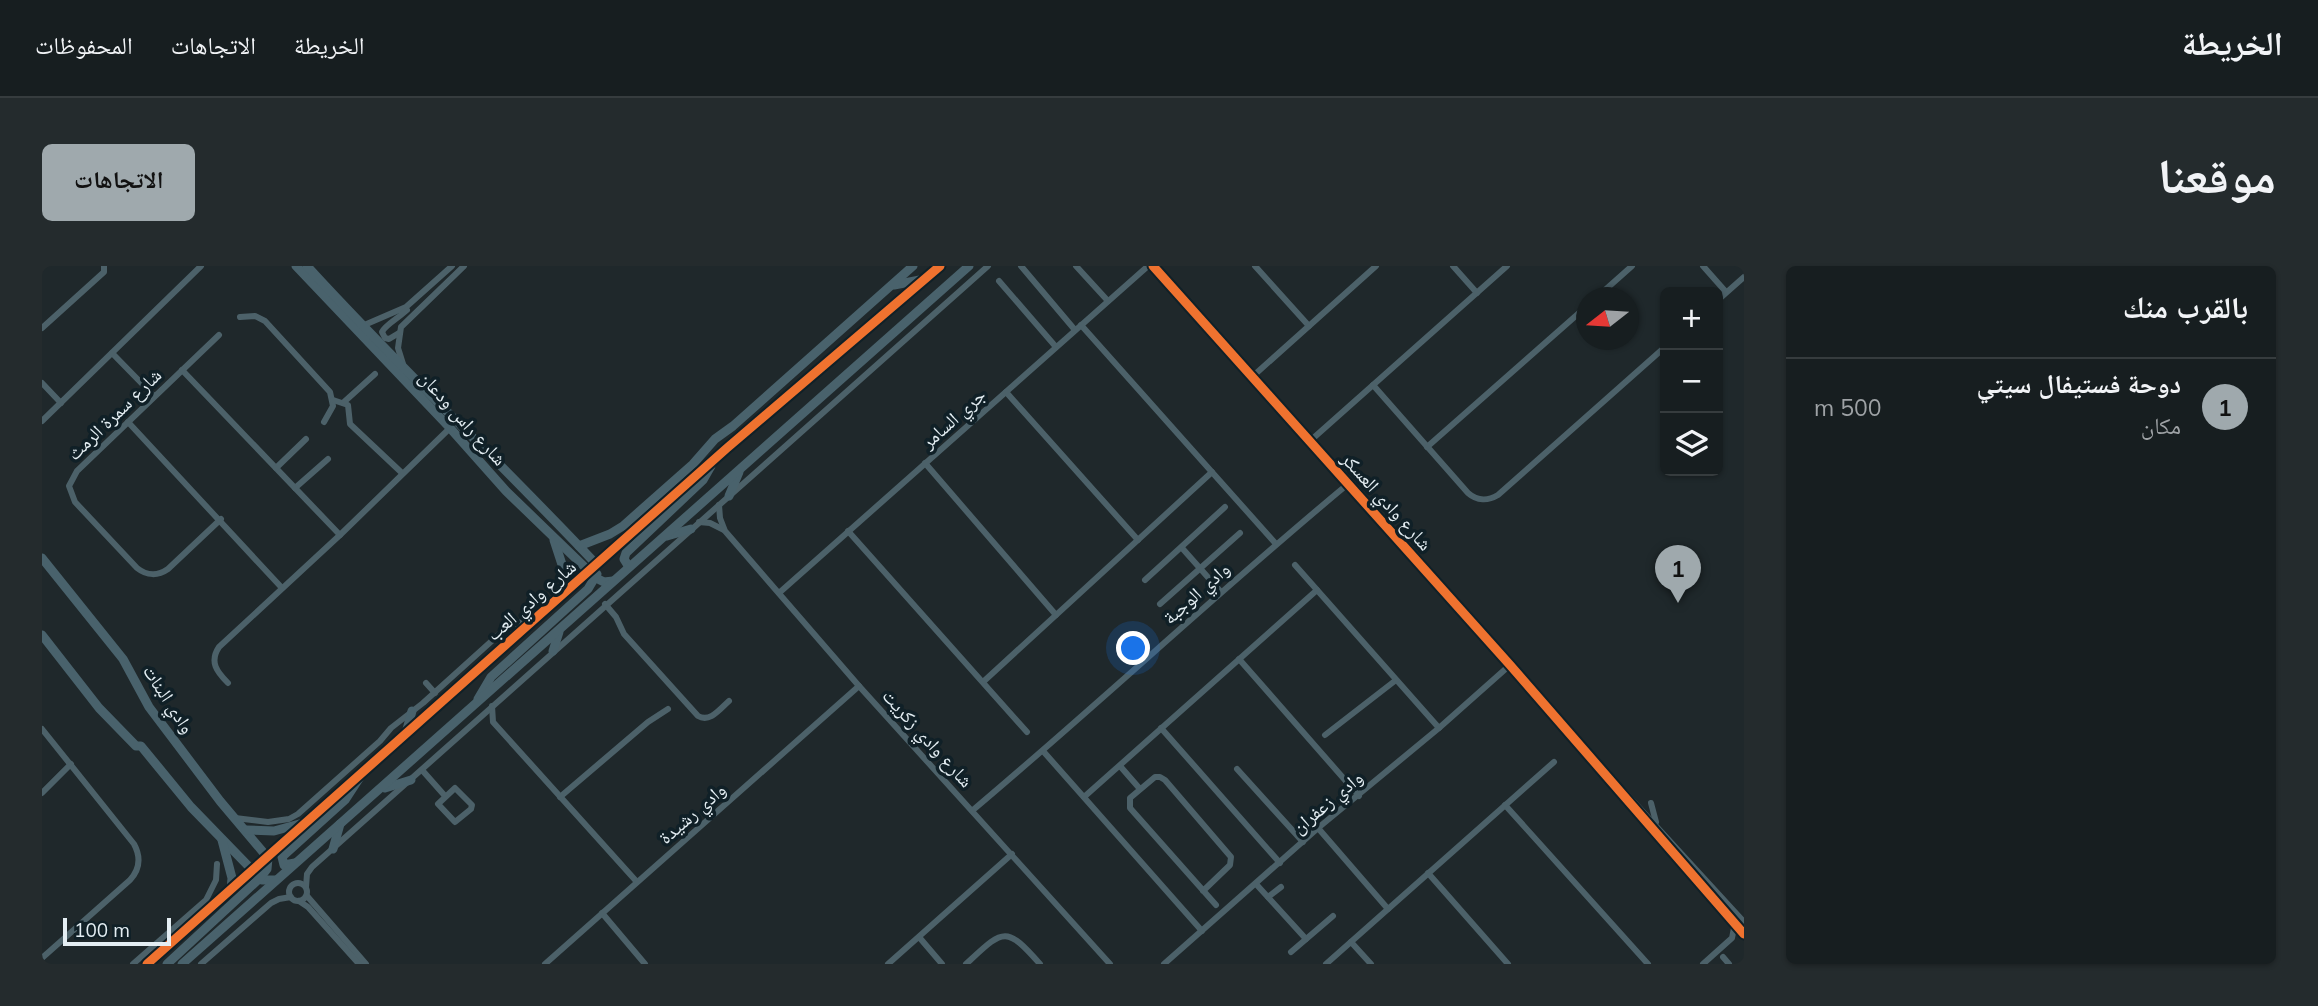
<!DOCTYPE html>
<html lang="ar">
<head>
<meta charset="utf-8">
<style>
	body { margin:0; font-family:Mulish,"Noto Naskh Arabic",sans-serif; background:#242b2d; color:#f1f3f6; direction:rtl }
	.controls { position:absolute; right:21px; top:21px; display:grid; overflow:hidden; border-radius:10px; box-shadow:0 2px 5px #0004 }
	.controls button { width:63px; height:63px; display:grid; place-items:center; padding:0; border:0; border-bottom:2px solid #363c3e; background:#171e20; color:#f1f3f6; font:35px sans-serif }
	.compass { position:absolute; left:1534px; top:21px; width:63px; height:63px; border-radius:50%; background:#171e20; box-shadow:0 2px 5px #0004; rotate:253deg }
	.scale { position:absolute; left:21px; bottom:18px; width:108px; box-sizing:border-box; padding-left:7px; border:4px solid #e4eef3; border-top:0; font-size:19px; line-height:24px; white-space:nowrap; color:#e4eef3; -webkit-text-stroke:5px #102027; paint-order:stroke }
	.you { position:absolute; left:1092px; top:383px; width:24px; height:24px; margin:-18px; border:5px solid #fff; border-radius:50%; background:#1a73e8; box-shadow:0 0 0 10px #1a73e833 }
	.badge { display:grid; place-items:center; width:46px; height:46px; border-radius:50%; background:#9fa9ad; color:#111; font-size:23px; font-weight:700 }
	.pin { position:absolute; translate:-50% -58px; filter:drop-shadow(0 2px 4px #0008) }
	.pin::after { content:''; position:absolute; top:37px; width:24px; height:21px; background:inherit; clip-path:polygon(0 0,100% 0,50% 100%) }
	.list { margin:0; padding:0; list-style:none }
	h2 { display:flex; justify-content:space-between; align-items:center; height:91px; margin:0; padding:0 28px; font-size:30px }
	h2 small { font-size:23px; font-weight:400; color:#9ea2a5 }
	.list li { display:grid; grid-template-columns:46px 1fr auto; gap:21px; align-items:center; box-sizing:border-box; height:98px; padding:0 28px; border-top:2px solid #363c3e }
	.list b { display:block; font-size:26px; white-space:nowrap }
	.list p { margin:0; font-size:23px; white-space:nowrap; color:#9ea2a5 }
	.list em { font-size:23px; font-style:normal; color:#9ea2a5 }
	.icon { flex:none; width:38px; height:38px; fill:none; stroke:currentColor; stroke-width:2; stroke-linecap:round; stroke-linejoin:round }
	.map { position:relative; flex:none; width:1702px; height:698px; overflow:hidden; direction:ltr; border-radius:10px }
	header { display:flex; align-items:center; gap:42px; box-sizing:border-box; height:98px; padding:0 35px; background:#171e20; border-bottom:2px solid #363c3e }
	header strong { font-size:33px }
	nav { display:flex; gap:38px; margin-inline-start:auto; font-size:24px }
	.intro { display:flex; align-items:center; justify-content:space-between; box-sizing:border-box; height:168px; padding:0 42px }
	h1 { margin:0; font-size:49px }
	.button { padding:18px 32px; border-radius:10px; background:#9fa9ad; color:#111; font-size:24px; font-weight:700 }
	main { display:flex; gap:42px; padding:0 42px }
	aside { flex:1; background:#171e20; border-radius:10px; box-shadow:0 2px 5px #0004 }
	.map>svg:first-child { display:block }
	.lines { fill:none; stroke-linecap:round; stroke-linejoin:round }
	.street { stroke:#4c6169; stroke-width:6 }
	.secondary { stroke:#49626c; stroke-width:9 }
	.cycleway-casing { stroke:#102027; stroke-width:13 }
	.cycleway { stroke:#ef722f; stroke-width:9 }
	.labels { text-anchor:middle; stroke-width:7; stroke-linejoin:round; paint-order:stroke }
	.street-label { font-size:19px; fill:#e4eef3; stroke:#102027 }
</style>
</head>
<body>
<header>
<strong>الخريطة</strong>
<nav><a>الخريطة</a><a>الاتجاهات</a><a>المحفوظات</a></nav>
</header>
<div class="intro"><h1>موقعنا</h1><a class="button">الاتجاهات</a></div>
<main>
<aside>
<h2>بالقرب منك<small></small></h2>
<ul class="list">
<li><span class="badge">1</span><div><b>دوحة فستيفال سيتي</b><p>مكان</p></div><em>500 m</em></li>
</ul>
</aside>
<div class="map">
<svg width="1702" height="698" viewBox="0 0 1702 698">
	<rect width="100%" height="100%" fill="#1f282b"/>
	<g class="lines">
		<!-- street -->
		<g class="street">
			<polyline points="979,0 1033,64"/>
			<polyline points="1034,0 1066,35"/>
			<polyline points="1111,0 1468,399 1702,668"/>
			<polyline points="1213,0 1267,60"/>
			<polyline points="1411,0 1435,27"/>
			<polyline points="1661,0 1684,26"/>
			<polyline points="957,15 1014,81"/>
			<polyline points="1554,32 1590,0"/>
			<polyline points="1676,34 1702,11"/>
			<polyline points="198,51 213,50 223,55 288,126 291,140 282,156"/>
			<polyline points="1039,59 1234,278"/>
			<polyline points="320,60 364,41 410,0"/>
			<polyline points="0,62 62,6 62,0"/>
			<path d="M357,67L347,73L343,72L340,66C343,59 358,51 365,44"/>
			<path d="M177,69L35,205L27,220L33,236L95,302C105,310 116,310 126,303L179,253"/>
			<polyline points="70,87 112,130"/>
			<polyline points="361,98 356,82 359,61 422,0"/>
			<polyline points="140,104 298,269"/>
			<polyline points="1210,111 1334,0"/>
			<polyline points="0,117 19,137"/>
			<path d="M1331,119L1426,227C1435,235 1446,235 1456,229L1623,81"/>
			<polyline points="964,126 1096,274"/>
			<polyline points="291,134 306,139 308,158 360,207"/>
			<polyline points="302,136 333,108"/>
			<polyline points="0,155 159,0"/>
			<polyline points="86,156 240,322"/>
			<polyline points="1268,175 1465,0"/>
			<polyline points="1385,181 1545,40"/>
			<polyline points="883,197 1014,349"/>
			<polyline points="234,202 264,173"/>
			<polyline points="253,222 286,193"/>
			<polyline points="677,239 678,252 683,265 817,420 1068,698"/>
			<polyline points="657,256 668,257 682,264"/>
			<polyline points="806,265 985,466"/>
			<polyline points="1140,282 1179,326"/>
			<polyline points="1253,299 1397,462"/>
			<polyline points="1103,314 1183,241"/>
			<polyline points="737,327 1106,0"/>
			<path d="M563,338L574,351L582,368L656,450C668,457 678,443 687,435"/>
			<polyline points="1118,338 1198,267"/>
			<polyline points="1197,393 1317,530"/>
			<polyline points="941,416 1170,206"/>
			<path d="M186,417C175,406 167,396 177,381L298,269L408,162"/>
			<polyline points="384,417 393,427"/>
			<polyline points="450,440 451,456 595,616"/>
			<polyline points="1119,462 1238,597"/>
			<path d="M0,463L92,578C99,591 98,603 88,614L0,692"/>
			<polyline points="1283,469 1354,414"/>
			<polyline points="1001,485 1160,665"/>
			<polyline points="1078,500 1098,523"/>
			<polyline points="1195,503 1261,576"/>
			<polyline points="380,504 403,530"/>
			<polygon points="413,522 430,539 429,543 413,556 396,538"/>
			<polyline points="1580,523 1702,656"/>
			<polyline points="0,527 29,498"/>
			<polyline points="518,531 606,456 626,443"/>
			<polyline points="1042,531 1275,324"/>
			<polyline points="1609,537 1614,556"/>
			<polyline points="1463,539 1606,698"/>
			<path d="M931,544C1058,437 1178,324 1306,218"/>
			<polyline points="193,552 226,556 247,553 256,548 338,475 349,462 381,437 463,363 474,357 491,355"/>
			<polyline points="1276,562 1346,643"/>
			<polyline points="1386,607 1466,698"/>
			<circle cx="256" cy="626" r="9"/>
			<polyline points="1214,618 1264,673"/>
			<polyline points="264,621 265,608 270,601 946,0"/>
			<polyline points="1161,625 1188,599 1189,591 1123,514 1118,511 1113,511 1088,532 1088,542 1174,639"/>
			<polyline points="265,630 324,698"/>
			<polyline points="1226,631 1239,621"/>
			<polyline points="257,635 266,641 317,698"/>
			<polyline points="560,647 603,698"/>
			<polyline points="877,671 900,698"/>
			<polyline points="1309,676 1329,698"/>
			<polyline points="1249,686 1291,650"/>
			<polyline points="1681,691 1687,698"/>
			<polyline points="91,698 164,634 174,614 175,598"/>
			<polyline points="159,698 229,637 237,633 249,631"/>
			<polyline points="503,698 817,420"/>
			<polyline points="846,698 970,588"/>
			<path d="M924,698C961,664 963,658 998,698"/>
			<polyline points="1122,698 1276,562 1397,462 1468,399"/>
			<polyline points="1284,698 1512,496"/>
			<polyline points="1661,698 1690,672 1693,657"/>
		</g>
		<!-- secondary -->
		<g class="secondary">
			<polyline points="254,0 408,162 464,225 554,312 562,316 571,315"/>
			<path d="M265,0C359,103 460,198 555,299"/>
			<polyline points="852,19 883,13"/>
			<polyline points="687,230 697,206"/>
			<polyline points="625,270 649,263"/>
			<polyline points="512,274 528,323"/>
			<polyline points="537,280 568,268 581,260 651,198 673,173 691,160 871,0"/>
			<polyline points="0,292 81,393 107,441 178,535 226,592"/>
			<polyline points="587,301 582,293 584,287 661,214 669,200"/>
			<polyline points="0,369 57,442 94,480 99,480 149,541 220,614 233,614"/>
			<polyline points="511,385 517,366"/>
			<polyline points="436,433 449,411 546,323 555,308"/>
			<polyline points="364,467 370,445"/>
			<polyline points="343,522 369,514"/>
			<polyline points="204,564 232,565 261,557"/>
			<polyline points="180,574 190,612 189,624"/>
			<polyline points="291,583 298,558"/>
			<polyline points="253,597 242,599 240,591 303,534 318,511"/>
			<polyline points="105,698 685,182 898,0"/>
			<polyline points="125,698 218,612 225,603 226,592"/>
			<polyline points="140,698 927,0"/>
		</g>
		<!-- cycleway casing -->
		<g class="cycleway-casing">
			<g id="cycleway">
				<polyline points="1111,0 1468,399 1702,668"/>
				<polyline points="105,698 685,182 898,0"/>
			</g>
		</g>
		<!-- cycleway -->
		<use href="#cycleway" class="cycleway"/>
	</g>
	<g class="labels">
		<!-- street labels -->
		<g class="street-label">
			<text transform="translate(72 148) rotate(-44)" y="7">شارع سمرة الرمث</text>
			<text transform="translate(421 152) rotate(48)" y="7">شارع راس ودعان</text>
			<text transform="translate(911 152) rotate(-42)" y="7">جري السامر</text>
			<text transform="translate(1345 235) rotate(48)" y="7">شارع وادي العسكر</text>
			<text transform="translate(1154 327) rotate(-42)" y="7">وادي الوجبة</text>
			<text transform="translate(489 334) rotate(-41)" y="7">شارع وادي العب</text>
			<text transform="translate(127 433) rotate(57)" y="7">وادي البنات</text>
			<text transform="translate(886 472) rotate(48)" y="7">شارع وادي زكريت</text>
			<text transform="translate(1285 536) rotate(-40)" y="7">وادي زعفران</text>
			<text transform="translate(650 547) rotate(-41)" y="7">وادي رشيدة</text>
		</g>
	</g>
</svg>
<div class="controls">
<button>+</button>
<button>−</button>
<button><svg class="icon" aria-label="layers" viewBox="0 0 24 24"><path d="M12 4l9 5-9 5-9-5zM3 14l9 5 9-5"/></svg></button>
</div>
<svg class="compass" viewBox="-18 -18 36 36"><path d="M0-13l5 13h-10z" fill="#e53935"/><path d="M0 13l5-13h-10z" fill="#9ea2a5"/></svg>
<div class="scale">100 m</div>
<div class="you"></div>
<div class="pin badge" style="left:1636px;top:337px">1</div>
</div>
</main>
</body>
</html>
